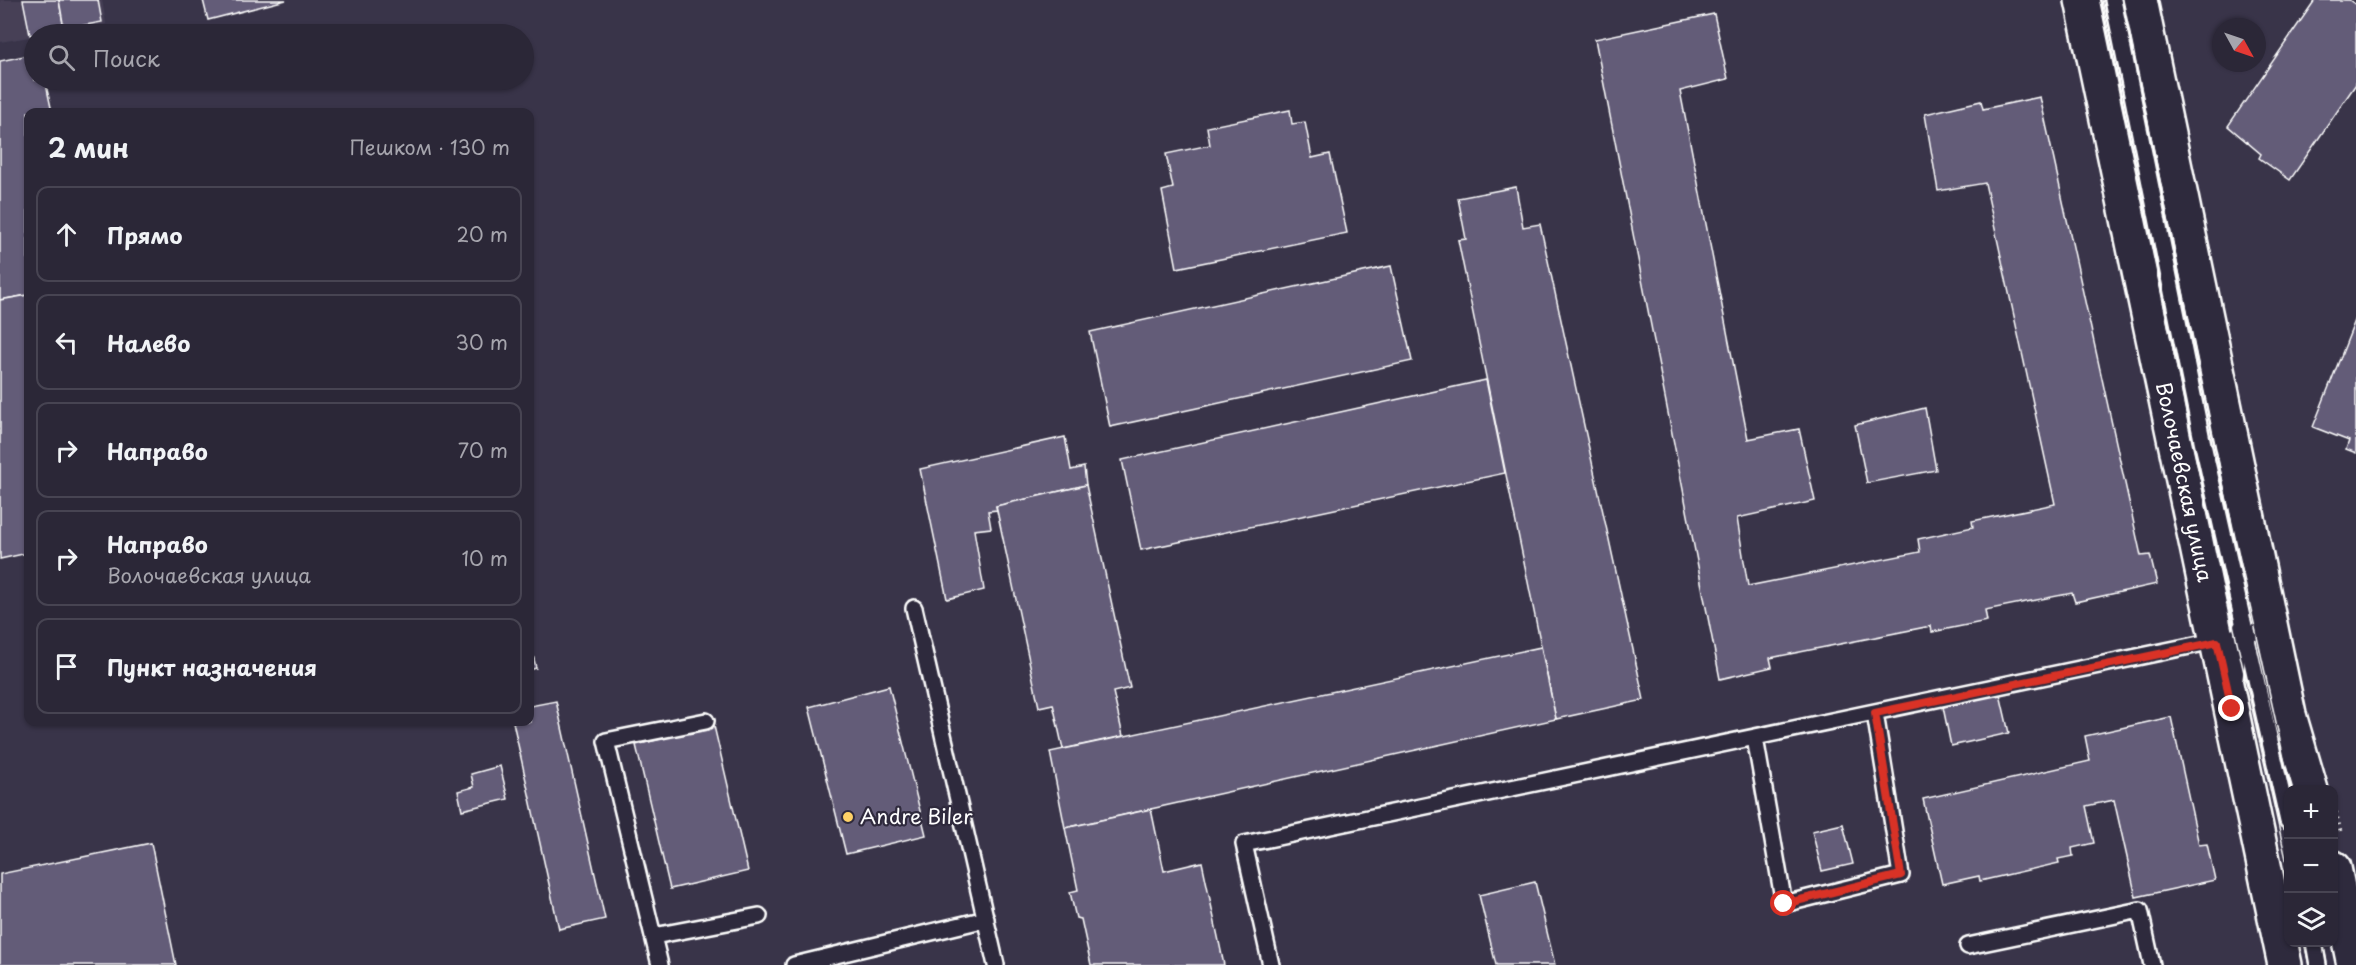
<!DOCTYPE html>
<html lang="ru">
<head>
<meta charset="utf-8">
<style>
	body { margin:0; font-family:"Playpen Sans",sans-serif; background:#332f3f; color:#f1f3f6 }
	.controls { position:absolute; right:18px; bottom:18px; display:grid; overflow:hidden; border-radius:12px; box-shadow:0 2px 4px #0004 }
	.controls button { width:54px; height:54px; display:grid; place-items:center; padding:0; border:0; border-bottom:2px solid #474452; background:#2b2737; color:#f1f3f6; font:30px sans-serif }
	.compass { position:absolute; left:2212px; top:18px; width:54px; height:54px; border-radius:50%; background:#2b2737; box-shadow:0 2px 4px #0004; rotate:130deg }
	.stop { position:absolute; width:18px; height:18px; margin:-14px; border:4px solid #d93025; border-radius:50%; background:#fff }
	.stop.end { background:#d93025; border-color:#fff; box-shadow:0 2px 6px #0008 }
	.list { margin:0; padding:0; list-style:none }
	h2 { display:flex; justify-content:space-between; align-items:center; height:78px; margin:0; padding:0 24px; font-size:26px }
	h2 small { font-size:20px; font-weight:400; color:#a6a5ad }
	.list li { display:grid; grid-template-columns:39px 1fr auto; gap:18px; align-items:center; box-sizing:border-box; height:96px; margin:0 12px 12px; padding:0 12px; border:2px solid #474452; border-radius:12px }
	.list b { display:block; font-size:22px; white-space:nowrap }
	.list p { margin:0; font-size:20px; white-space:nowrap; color:#a6a5ad }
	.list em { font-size:20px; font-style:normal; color:#a6a5ad }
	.icon { flex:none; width:33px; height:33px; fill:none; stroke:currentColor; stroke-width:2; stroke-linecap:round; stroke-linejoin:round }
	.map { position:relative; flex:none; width:2356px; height:965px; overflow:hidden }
	.search { position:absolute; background:#2b2737; box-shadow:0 2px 4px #0004; left:24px; top:24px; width:510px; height:66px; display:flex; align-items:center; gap:15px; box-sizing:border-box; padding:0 21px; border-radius:33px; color:#a6a5ad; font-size:22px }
	.panel { position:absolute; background:#2b2737; box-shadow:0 2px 4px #0004; left:24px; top:108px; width:510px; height:618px; border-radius:12px }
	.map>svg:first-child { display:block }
	.built { fill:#464057 }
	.building { fill:#635b78; stroke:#fff; stroke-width:1.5 }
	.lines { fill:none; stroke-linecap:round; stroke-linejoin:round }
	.lane-casing { stroke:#fff; stroke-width:20 }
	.secondary-casing { stroke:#fff; stroke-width:38 }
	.path { stroke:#fff; stroke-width:4; stroke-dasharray:1.5 4.5; stroke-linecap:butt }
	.lane { stroke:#2f2a3d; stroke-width:15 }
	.secondary { stroke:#2f2a3d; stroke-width:33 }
	.tram { stroke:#fff; stroke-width:1.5 }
	.route { stroke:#d93025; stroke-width:8 }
	.poi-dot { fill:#ffd166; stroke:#2f2a3d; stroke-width:2 }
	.labels { text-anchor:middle; stroke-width:4.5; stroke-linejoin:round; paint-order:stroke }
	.street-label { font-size:20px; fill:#fff; stroke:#2f2a3d }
	.poi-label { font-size:20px; fill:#fff; stroke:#2f2a3d; text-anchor:start }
</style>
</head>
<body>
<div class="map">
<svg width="2356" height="965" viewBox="0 0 2356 965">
	<rect width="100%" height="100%" fill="#393449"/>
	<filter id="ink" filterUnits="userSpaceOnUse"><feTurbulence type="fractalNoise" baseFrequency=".0167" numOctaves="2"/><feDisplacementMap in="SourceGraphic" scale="12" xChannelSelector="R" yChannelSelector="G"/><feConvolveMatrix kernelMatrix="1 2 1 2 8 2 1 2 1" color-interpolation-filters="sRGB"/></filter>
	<g filter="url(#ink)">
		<!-- built -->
		<polygon class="built" points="0,0 102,0 106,24 0,42"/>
		<!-- building -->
		<g class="building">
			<polygon points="23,0 59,0 64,29 30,35"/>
			<polygon points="59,0 98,0 102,22 64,29"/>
			<polygon points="203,0 286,0 208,20"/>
			<polygon points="2315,0 2349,0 2356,5 2356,84 2290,180 2259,158 2261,154 2228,126"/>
			<polygon points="1714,14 1728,79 1680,91 1748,439 1799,429 1815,501 1737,518 1748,586 1920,552 1918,539 1973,527 1972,521 2055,504 1985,183 1938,191 1925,114 1981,101 1983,109 2040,97 2141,556 2150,555 2157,584 2075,602 2072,593 1985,610 1987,621 1932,632 1931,626 1770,658 1772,667 1720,679 1595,39"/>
			<polygon points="34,54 34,80 45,80 52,112 28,112 28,295 0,300 0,61"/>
			<polygon points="1290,110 1292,124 1305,122 1312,158 1330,154 1347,233 1177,268 1162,191 1173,188 1166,154 1210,145 1207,127"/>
			<polygon points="1516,187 1523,227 1540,224 1644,700 1556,719 1458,240 1466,239 1458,198"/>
			<polygon points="1391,266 1412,361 1110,427 1090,332"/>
			<polygon points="28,295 28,553 0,559 0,300"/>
			<polygon points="2356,318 2356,453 2346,449 2349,441 2313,427"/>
			<polygon points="1486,380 1505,473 1141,550 1122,460"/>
			<polygon points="1925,408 1936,470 1867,483 1855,425"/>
			<polygon points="1065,437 1071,470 1084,467 1086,485 996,506 997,510 988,511 991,528 974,530 984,590 947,599 920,469"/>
			<polygon points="1086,485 1130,688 1113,692 1123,736 1063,749 1053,704 1039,707 996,506"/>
			<polygon points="530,641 536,668 530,670"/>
			<polygon points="1541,647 1556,719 1065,828 1050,752"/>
			<polygon points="889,686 926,835 846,854 809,707"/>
			<polygon points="2000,694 2009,733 1951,746 1943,707"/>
			<polygon points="556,701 605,919 559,929 513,722 530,722 530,706"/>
			<polygon points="2171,717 2199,845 2207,844 2215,880 2136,897 2114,800 2086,806 2094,843 2072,848 2073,856 2058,859 2059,863 1980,881 1979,876 1942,884 1923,799 2090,761 2085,736"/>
			<polygon points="714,726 748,871 670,889 636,745"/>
			<polygon points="500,766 508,799 462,810 458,791 474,787 471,774"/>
			<polygon points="1151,809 1164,871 1202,862 1224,965 1091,965 1081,919 1076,918 1070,892 1078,890 1065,828"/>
			<polygon points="1843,824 1853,864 1822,871 1812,831"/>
			<polygon points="151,843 176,965 0,965 0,874"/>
			<polygon points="1535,882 1555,965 1496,965 1479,895"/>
		</g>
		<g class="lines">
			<!-- lane casing -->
			<g class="lane-casing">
				<g id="lane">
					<polyline points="2113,0 2202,440 2288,821"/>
					<polyline points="914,608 996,965"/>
					<polyline points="2235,678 2241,628"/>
					<polyline points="1755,738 1784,904 1901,875 1875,713"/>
					<polyline points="654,936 759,916"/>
					<polyline points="2314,942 2318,965"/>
					<polyline points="1968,946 2140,910 2152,965"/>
					<polyline points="660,965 606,741 706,721"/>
					<polyline points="794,965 986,919"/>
					<polyline points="1271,965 1244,844 2271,629"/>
				</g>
			</g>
			<!-- secondary casing -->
			<g class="secondary-casing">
				<g id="secondary">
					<polyline points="2082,0 2285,965"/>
					<polyline points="2140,0 2289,715 2311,790"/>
					<polyline points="2334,868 2354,965"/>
				</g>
			</g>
			<!-- path -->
			<polyline class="path" points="2336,812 2341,834"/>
			<!-- lane -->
			<use href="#lane" class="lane"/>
			<!-- secondary -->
			<use href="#secondary" class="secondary"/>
			<!-- tram -->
			<g class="tram">
				<polyline points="2102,0 2192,442 2288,868"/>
				<polyline points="2123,0 2213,438 2291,790"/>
				<polyline points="2304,942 2309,965"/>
				<polyline points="2323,942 2327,965"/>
			</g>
		</g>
	</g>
	<g class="lines" filter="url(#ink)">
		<!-- route -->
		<polyline class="route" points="1784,904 1901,875 1875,713 2217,642 2232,709"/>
	</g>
	<!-- markers -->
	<circle class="poi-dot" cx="848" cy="817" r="6"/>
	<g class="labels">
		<!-- street labels -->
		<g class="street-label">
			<text transform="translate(2184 482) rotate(78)" y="7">Волочаевская улица</text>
		</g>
		<!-- poi labels -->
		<g class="poi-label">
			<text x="860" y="824">Andre Biler</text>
		</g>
	</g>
</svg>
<div class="controls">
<button>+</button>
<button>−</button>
<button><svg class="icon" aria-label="layers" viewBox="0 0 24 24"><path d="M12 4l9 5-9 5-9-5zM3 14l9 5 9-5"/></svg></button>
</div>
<svg class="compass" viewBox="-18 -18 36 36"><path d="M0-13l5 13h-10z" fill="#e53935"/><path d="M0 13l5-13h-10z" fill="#a6a5ad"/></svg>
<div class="stop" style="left:1784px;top:904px"></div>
<div class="stop end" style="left:2232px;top:709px"></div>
<div class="search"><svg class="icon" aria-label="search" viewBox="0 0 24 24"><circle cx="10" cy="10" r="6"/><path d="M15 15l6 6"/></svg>Поиск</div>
<section class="panel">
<h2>2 мин<small>Пешком · 130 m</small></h2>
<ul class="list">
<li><svg class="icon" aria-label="ahead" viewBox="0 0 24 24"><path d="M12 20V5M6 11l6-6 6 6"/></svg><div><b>Прямо</b></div><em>20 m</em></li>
<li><svg class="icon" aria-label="left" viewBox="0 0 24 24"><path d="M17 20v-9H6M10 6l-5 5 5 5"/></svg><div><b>Налево</b></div><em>30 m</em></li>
<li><svg class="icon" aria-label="right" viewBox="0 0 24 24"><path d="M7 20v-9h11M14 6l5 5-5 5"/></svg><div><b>Направо</b></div><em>70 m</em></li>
<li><svg class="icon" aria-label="right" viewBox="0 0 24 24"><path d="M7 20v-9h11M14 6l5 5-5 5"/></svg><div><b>Направо</b><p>Волочаевская улица</p></div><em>10 m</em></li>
<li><svg class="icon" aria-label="arrive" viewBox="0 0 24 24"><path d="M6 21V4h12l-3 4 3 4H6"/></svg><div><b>Пункт назначения</b></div></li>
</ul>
</section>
</div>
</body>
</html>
